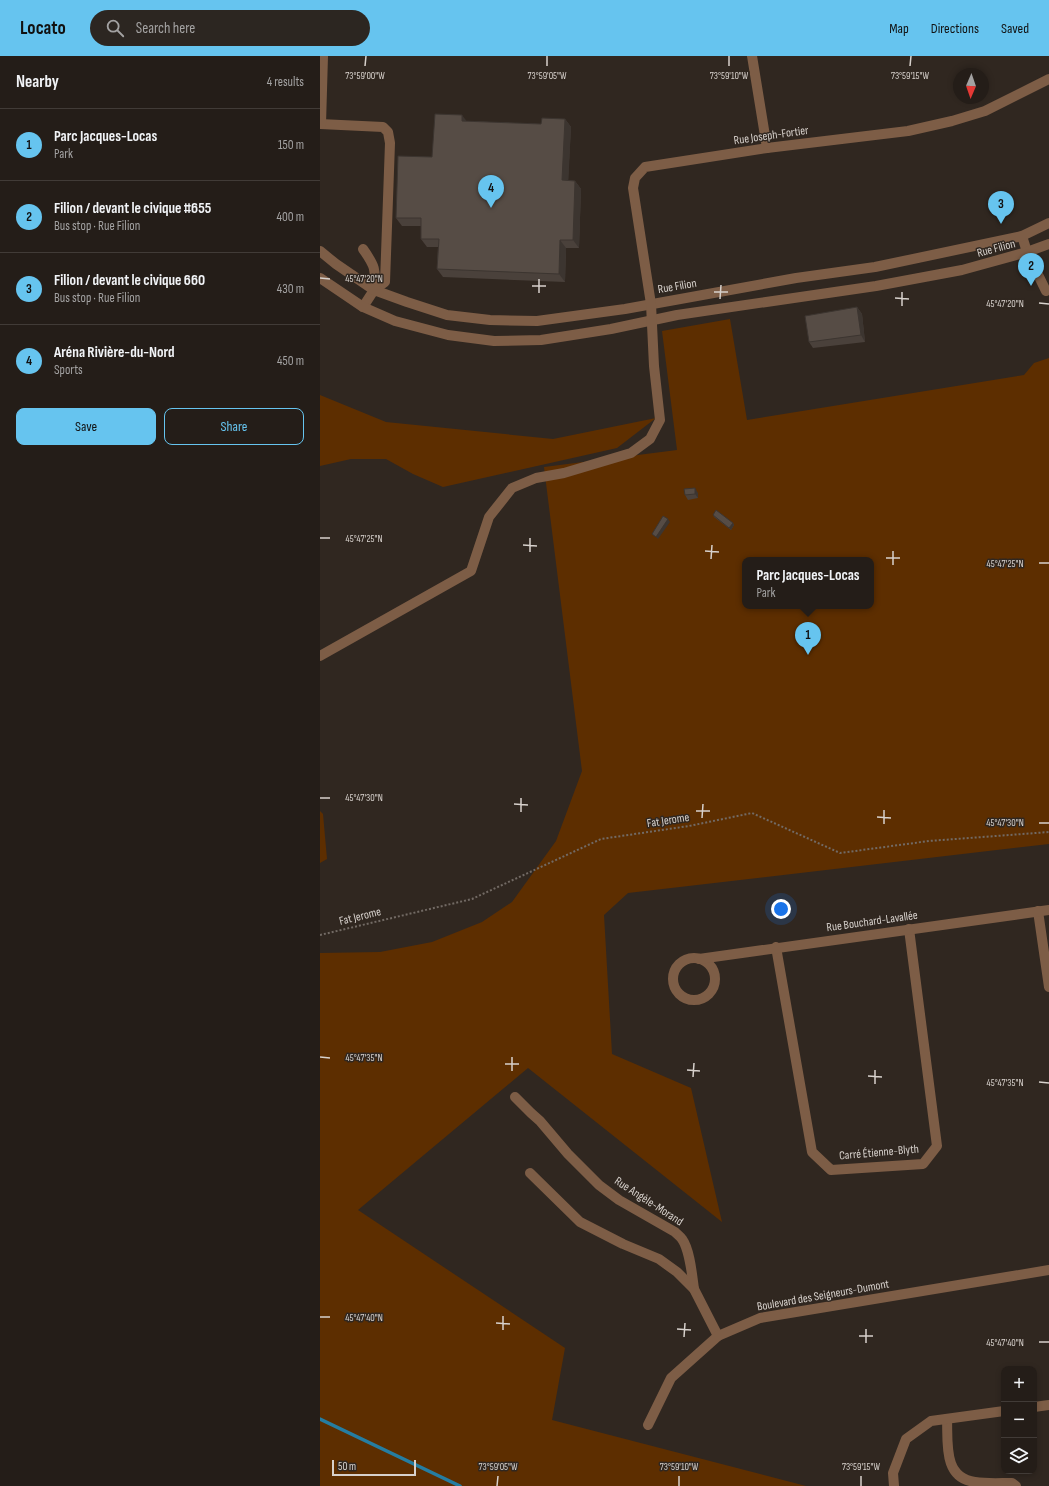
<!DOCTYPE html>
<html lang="en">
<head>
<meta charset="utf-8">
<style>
	body { margin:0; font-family:"Sofia Sans Condensed",sans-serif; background:#2c2621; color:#f1f3f6 }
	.controls { position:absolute; right:12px; bottom:12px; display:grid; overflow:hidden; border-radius:8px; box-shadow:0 2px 6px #0003 }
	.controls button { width:36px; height:36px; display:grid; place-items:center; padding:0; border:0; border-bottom:1px solid #413b37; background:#241d18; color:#f1f3f6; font:20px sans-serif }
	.compass { position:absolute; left:633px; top:12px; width:36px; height:36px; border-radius:50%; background:#241d18; box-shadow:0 2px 6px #0003; rotate:182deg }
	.scale { position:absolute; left:12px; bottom:10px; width:84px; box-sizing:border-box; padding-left:4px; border:2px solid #d7d1cc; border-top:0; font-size:11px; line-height:14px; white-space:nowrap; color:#d7d1cc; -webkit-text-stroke:3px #302720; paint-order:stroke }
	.you { position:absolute; left:461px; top:853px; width:14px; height:14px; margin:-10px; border:3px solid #fff; border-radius:50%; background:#1a73e8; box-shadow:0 0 0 6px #1a73e833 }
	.badge { display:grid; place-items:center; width:26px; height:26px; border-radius:50%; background:#66c4ef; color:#111; font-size:13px; font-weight:700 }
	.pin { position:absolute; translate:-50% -33px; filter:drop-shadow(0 1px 2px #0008) }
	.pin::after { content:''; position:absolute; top:21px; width:14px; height:12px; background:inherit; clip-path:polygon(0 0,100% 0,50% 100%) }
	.popup { position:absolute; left:422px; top:501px; width:132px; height:52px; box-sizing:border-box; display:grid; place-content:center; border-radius:8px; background:#241d18; filter:drop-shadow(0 1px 3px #0005); font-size:13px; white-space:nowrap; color:#a3a2a2 }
	.popup b { font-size:15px; color:#f1f3f6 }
	.popup::after { content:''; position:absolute; left:50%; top:100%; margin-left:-8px; border:8px solid transparent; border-top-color:#241d18 }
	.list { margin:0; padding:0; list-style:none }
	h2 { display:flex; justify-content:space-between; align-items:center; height:52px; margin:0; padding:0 16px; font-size:17px }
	h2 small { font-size:13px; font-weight:400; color:#a3a2a2 }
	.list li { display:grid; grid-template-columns:26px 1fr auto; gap:12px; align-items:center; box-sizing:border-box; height:72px; padding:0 16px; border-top:1px solid #413b37 }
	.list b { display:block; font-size:15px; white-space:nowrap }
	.list p { margin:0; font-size:13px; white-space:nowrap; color:#a3a2a2 }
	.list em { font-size:13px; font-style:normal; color:#a3a2a2 }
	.actions { display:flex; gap:8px; padding:12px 16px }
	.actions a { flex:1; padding:9px 0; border:1px solid #66c4ef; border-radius:8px; text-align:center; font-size:14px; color:#66c4ef }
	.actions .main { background:#66c4ef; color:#111 }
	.icon { flex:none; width:22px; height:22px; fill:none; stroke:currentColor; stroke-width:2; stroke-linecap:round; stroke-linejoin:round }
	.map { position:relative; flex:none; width:729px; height:1430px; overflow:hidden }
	header { display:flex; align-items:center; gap:24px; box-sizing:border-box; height:56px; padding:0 20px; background:#66c4ef; color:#111 }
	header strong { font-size:19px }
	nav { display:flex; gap:22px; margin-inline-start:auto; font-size:14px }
	.search { width:280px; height:36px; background:#2c2621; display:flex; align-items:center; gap:10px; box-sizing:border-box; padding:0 14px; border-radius:22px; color:#a3a2a2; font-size:15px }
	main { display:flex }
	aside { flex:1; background:#241d18 }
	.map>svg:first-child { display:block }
	.green { fill:#5d2e00; fill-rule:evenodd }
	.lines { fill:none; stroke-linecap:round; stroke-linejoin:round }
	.stream { stroke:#257da1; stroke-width:3.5 }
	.path { stroke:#726a64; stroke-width:2; stroke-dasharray:2 2; stroke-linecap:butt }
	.minor { stroke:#7d5d46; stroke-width:10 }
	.wall { fill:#4a413b }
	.shaded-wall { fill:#3c3530 }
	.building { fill:#564c45; stroke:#3c3530 }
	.ticks { fill:none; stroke:#d7d1cc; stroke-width:1.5 }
	.labels { text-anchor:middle; stroke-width:3; stroke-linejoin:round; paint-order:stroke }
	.street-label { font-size:12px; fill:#d7d1cc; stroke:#302720 }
	.ticks-label { font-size:10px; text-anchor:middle; fill:#d7d1cc; stroke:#302720; stroke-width:3; stroke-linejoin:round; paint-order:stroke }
</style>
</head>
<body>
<header>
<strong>Locato</strong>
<div class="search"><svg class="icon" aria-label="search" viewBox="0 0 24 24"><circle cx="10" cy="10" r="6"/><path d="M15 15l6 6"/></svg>Search here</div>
<nav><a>Map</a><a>Directions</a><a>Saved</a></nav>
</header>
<main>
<aside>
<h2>Nearby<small>4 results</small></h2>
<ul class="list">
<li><span class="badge">1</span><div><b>Parc Jacques-Locas</b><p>Park</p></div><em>150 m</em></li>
<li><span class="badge">2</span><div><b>Filion / devant le civique #655</b><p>Bus stop · Rue Filion</p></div><em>400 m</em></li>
<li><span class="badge">3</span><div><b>Filion / devant le civique 660</b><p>Bus stop · Rue Filion</p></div><em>430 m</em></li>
<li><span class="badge">4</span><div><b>Aréna Rivière-du-Nord</b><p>Sports</p></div><em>450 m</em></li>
</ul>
<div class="actions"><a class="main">Save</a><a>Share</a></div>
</aside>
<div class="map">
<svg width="729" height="1430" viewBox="0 0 729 1430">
	<rect width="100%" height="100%" fill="#302720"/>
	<!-- green -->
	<g class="green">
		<path d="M410,263L427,364L704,319L714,307L729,302V788L308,837L284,859L292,998L371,1032L402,1166L208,1012L38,1154L245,1292L232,1364L486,1430H0V897L60,896L112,886L162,866L192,846L236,785L262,715L224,411L357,394L342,275ZM425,504H551V550H425Z"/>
		<polygon points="0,339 66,366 233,383 336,362 297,392 123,431 93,418 66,403 31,403 0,410"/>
		<polygon points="0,755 3,758 7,803 0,807"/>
	</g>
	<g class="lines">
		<!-- stream -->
		<polyline class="stream" points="0,1363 140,1430"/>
		<!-- path -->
		<polyline class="path" points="0,879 152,843 281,783 369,770 432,757 520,797 609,785 729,776"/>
		<!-- minor -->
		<g class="minor">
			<polyline points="432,0 447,92"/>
			<polyline points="0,68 63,71 68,76 70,87 65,226 54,234 43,251"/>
			<polyline points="1,68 3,0"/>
			<polyline points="702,180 707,196 726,235"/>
			<path d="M43,193C55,210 56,213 54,234"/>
			<polyline points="0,195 16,208 54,234 87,246 127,259 170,264 217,265 305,253 476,222 555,211 702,180 729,167"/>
			<polyline points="0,222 43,251 75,265 128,279 174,285 221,284 291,273 357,259 556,230 642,214 707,196 729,188"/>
			<polyline points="0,600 151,515 169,461 192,432 216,422 244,417 311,397 330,383 340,364 334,310 331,248 313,132 315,122 325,111 447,92 588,75 632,65 665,55 729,23"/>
			<polyline points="718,855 729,931"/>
			<polyline points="456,891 492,1096 511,1114 603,1108 617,1090 589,873"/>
			<circle cx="374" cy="923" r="21"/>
			<polyline points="379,903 729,854"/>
			<path d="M195,1041L211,1057L220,1065L248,1098L279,1129L299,1144L355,1176C357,1178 360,1180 362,1183C370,1194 372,1219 374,1233"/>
			<polyline points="210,1117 260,1166 303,1188 339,1203 357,1216 374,1233 398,1280"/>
			<polyline points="714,1351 729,1349"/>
			<path d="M627,1363C628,1387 623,1422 655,1426C667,1428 680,1427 692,1427L696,1430"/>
			<polyline points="328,1369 351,1322 398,1280 440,1262 729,1214"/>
			<polyline points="574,1430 573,1417 586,1383 611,1365 684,1355"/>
		</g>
	</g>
	<!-- wall -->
	<g class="wall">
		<polygon points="245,63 251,71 248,124 255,125 261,133 259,192 246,192 245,226 123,221 117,213 118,191 107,191 101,183 101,170 82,170 76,162 112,101 146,65 221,68"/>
		<polygon points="537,251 542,258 545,286 493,292 489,286"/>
		<polygon points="378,437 378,442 368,444 365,439"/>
		<polygon points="393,459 413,467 414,469 411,474 394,461"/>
	</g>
	<!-- shaded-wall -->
	<g class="shaded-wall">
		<polygon points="142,59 148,67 142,65"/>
		<polygon points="245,63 251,71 248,132 242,124"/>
		<polygon points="255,125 261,133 259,192 253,184"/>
		<polygon points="240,184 246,192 245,226 239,218"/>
		<polygon points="537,251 542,258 545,286 541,279"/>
		<polygon points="375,432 378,437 378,442 375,438"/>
		<polygon points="348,463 350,466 338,483 336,481"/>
		<polygon points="413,467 414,469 411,474 409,472"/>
	</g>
	<!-- building -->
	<g class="building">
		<polygon points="115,58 142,59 142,65 221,68 222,62 245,63 242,124 255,125 253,184 240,184 239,218 117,213 119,183 101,183 101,162 76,162 78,100 112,101"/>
		<polygon points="537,251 541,279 489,286 485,260"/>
		<polygon points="375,432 375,438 365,439 364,433"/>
		<polygon points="396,454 413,467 409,472 393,459"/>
		<polygon points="343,460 348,463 336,481 332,478"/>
	</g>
	<!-- ticks -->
	<path class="ticks" d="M45,10L46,0M227,10V0M409,10V0M590,10L591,0M0,222L10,223M212,230H226M394,236H408M219,237V223M575,242L589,243M400,243L401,229M719,247L729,248M582,250V236M0,482H10M203,489L217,490M385,495L399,496M210,496V482M566,502H580M391,503L392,489M719,507H729M573,509V495M0,742H10M194,748L208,749M376,755H390M201,756V742M557,761L571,762M382,762L383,748M719,767H729M564,768V754M0,1001L10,1002M185,1008H199M367,1014L380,1015M192,1015V1001M548,1020L562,1021M373,1021L374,1007M719,1026L729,1027M555,1028V1014M0,1261H10M176,1267L190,1268M357,1273L371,1274M183,1274V1260M539,1280H553M364,1281L365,1267M719,1286H729M546,1287V1273M177,1430L178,1420M359,1430V1420M541,1430V1420"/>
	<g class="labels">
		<!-- street labels -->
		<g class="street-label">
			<text transform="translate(451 79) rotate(-8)" y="4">Rue Joseph-Fortier</text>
			<text transform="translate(676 192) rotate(-15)" y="4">Rue Filion</text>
			<text transform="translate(357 230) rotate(-10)" y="4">Rue Filion</text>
			<text transform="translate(348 764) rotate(-9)" y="4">Fat Jerome</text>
			<text transform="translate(40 860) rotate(-14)" y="4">Fat Jerome</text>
			<text transform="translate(552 865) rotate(-8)" y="4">Rue Bouchard-Lavallée</text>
			<text transform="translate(559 1096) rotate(-5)" y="4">Carré Étienne-Blyth</text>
			<text transform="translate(329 1145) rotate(33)" y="4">Rue Angèle-Morand</text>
			<text transform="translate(503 1239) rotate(-10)" y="4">Boulevard des Seigneurs-Dumont</text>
		</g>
	</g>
	<g class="ticks-label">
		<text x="45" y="23">73°59'00"W</text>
		<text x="227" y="23">73°59'05"W</text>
		<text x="409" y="23">73°59'10"W</text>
		<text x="590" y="23">73°59'15"W</text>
		<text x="44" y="226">45°47'20"N</text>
		<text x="685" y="251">45°47'20"N</text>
		<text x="44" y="486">45°47'25"N</text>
		<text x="685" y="511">45°47'25"N</text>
		<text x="44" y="745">45°47'30"N</text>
		<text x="685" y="770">45°47'30"N</text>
		<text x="44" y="1005">45°47'35"N</text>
		<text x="685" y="1030">45°47'35"N</text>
		<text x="44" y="1265">45°47'40"N</text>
		<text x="685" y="1290">45°47'40"N</text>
		<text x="178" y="1414">73°59'05"W</text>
		<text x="359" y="1414">73°59'10"W</text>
		<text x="541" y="1414">73°59'15"W</text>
	</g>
</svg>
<div class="controls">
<button>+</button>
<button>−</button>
<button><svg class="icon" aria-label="layers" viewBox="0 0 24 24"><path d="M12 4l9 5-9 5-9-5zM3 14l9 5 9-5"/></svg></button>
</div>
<svg class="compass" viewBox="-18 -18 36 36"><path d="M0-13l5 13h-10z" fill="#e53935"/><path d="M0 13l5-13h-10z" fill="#a3a2a2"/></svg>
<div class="scale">50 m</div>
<div class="you"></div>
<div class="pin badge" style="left:488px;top:599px">1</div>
<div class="popup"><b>Parc Jacques-Locas</b>Park</div>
<div class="pin badge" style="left:711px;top:230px">2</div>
<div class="pin badge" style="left:681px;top:168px">3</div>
<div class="pin badge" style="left:171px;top:152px">4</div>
</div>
</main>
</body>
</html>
